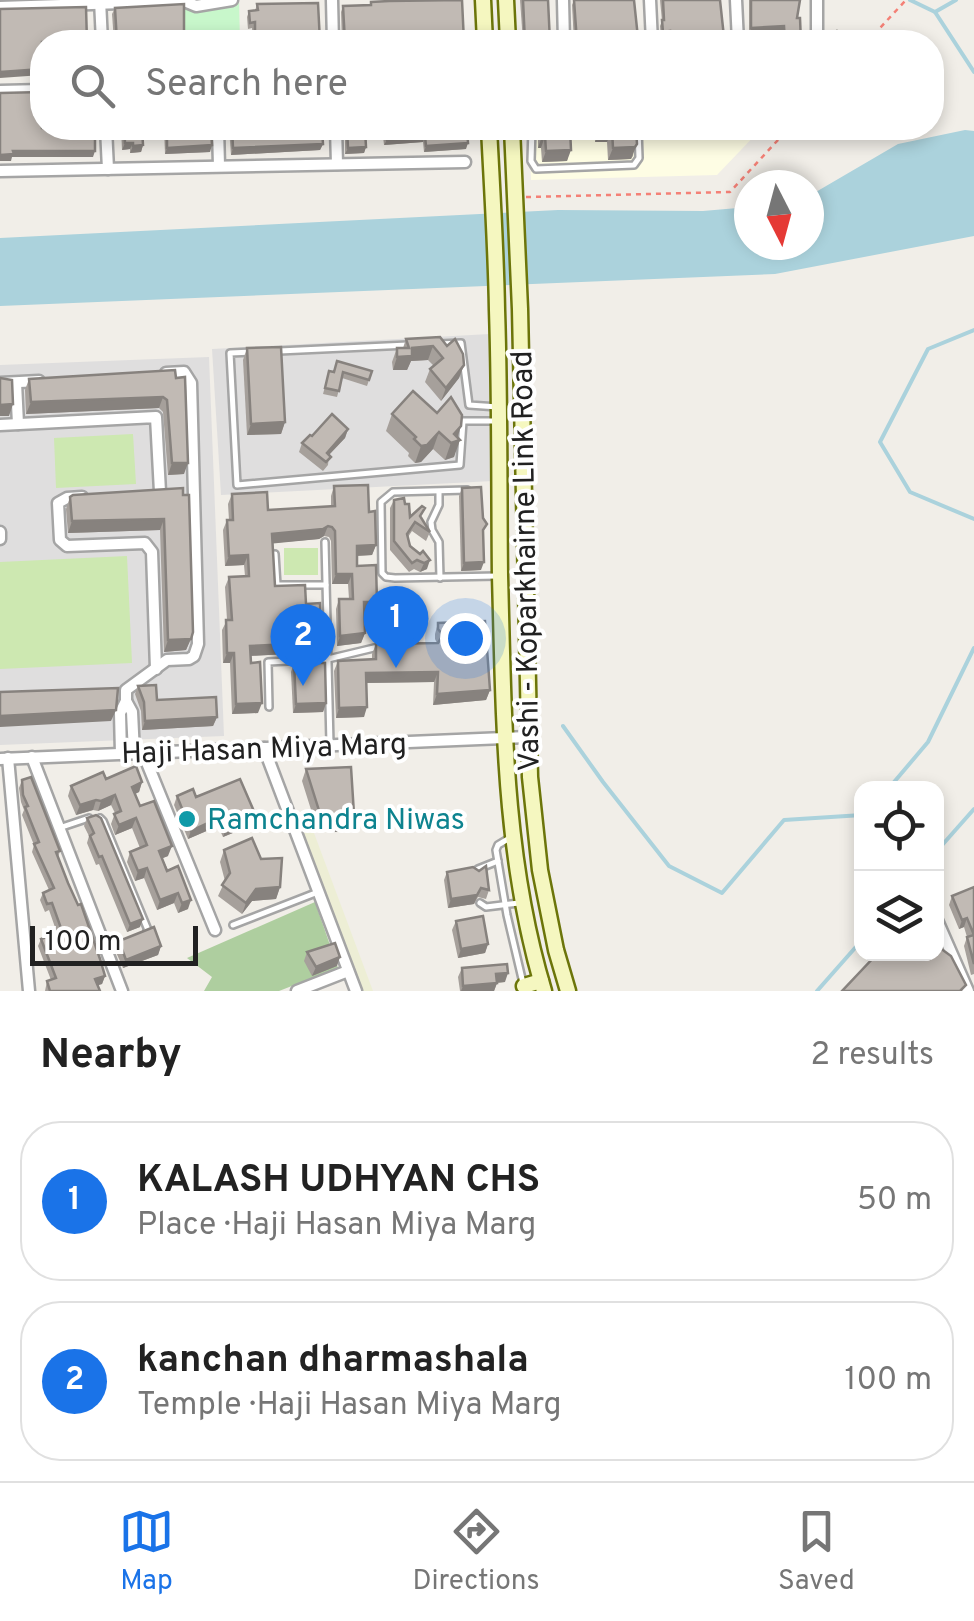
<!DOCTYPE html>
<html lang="en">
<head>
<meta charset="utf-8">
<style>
	body { margin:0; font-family:Overpass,sans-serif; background:#f2f2f2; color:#222 }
	.controls { position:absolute; right:30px; bottom:30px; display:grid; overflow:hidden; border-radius:20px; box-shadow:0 5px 15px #0003 }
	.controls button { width:90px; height:90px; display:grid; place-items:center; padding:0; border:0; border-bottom:2px solid #e0e0e0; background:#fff; color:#222; font:50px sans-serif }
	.compass { position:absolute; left:734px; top:170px; width:90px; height:90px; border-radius:50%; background:#fff; box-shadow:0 5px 15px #0003; rotate:174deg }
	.scale { position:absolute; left:30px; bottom:25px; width:168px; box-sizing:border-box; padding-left:10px; border:5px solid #212121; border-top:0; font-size:28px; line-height:35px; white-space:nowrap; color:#212121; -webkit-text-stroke:8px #fff; paint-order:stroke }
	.you { position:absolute; left:465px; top:638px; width:35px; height:35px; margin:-25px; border:8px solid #fff; border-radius:50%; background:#1a73e8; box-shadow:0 0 0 15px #1a73e833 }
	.badge { display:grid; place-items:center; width:65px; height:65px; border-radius:50%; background:#1a73e8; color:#fff; font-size:32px; font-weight:700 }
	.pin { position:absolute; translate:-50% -82px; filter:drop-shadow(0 2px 5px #0008) }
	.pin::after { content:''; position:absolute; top:52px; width:35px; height:30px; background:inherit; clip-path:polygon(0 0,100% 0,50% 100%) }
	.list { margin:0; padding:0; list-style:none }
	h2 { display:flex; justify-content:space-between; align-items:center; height:130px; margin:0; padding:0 40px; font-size:42px }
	h2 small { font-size:32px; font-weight:400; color:#767676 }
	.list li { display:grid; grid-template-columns:65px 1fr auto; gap:30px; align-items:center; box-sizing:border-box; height:160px; margin:0 20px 20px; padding:0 20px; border:2px solid #e0e0e0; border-radius:40px }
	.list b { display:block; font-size:38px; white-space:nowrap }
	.list p { margin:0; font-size:32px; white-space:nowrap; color:#767676 }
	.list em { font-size:32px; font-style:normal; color:#767676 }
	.icon { flex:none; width:55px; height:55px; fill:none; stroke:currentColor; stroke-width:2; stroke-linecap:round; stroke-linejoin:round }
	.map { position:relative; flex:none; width:974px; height:991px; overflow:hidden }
	.search { position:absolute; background:#fff; box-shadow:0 5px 15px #0003; left:30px; right:30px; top:30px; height:110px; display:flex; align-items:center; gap:25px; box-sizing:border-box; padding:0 35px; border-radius:40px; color:#767676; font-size:38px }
	.sheet { height:490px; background:#fff }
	nav { display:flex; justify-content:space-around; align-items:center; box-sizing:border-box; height:140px; border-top:2px solid #e0e0e0; background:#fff; font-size:28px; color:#767676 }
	nav a { display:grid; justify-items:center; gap:5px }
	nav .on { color:#1a73e8 }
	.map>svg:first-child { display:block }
	.residential { fill:#dfdede }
	.education { fill:#fefde4 }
	.farmland { fill:#edeed5 }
	.grass { fill:#cde8b1 }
	.forest { fill:#aece9f }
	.park { fill:#c8f7cb }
	.water { fill:#abd2dc }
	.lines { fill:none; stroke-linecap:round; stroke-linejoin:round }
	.stream { stroke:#abd2dc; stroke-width:4 }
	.lane-casing { stroke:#a5a5a5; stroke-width:10 }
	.street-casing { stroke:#a5a5a5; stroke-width:15 }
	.secondary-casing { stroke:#6c750a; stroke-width:19 }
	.path { stroke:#f48076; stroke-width:2.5; stroke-dasharray:5 5; stroke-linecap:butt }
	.lane { stroke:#fff; stroke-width:5 }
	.street { stroke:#fff; stroke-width:10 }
	.secondary { stroke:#f5f7c0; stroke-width:14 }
	.wall { fill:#a6a09b }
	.shaded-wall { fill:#87827e }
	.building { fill:#c1bab4; stroke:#87827e; stroke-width:2.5 }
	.culture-dot { fill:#0f9aa8; stroke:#fff; stroke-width:4 }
	.labels { text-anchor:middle; stroke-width:8; stroke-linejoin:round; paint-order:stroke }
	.street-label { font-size:30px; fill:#212121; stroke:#fff }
	.culture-label { font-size:30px; fill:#0d838f; stroke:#fff; text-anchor:start }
</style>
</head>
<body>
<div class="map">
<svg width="974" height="991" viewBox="0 0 974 991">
	<rect width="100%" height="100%" fill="#f1eee8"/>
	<!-- residential -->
	<g class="residential">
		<polygon points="490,334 493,481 221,495 212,349"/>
		<polygon points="209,357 224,736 0,745 0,365"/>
	</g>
	<!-- education -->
	<polygon class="education" points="529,128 762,128 717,175 531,180"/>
	<!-- farmland -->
	<polygon class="farmland" points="311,825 373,991 363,991 302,829"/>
	<!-- grass -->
	<g class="grass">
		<polygon points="133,434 136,484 56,488 54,438"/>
		<rect x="284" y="548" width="34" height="27"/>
		<polygon points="127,556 132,663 0,669 0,562"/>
	</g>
	<!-- forest -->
	<polygon class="forest" points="315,902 338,968 279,991 204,991 212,977 187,958"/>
	<!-- park -->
	<polygon class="park" points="184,0 239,0 240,42 185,42"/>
	<!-- water -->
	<polygon class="water" points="965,130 974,131 974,236 775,274 0,306 0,238 558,210 703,211 749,207 749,245 809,245 809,196 898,144"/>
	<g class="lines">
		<!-- stream -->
		<g class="stream">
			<polyline points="910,0 935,12 974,72"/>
			<polyline points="935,12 956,0"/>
			<polyline points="974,330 928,349 880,442 910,492 974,519"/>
			<polyline points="563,726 603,782 669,866 722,893 784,820 862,815"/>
			<polyline points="889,788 928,742 974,648"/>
			<polyline points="936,852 974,809"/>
			<polyline points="817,991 862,940"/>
		</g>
		<!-- lane casing -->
		<g class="lane-casing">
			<g id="lane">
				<polyline points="532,128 531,161 536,169 634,165 639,158 638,128"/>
				<polyline points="439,344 461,343 469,405 498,407"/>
				<polyline points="279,351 408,345"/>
				<polyline points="253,352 230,353 237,485 460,465 463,421 495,421"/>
				<polyline points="467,490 393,492 381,502 382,573 386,577 395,578 497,576"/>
				<polyline points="439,492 439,505 431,522 432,530 439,542 440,578"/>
				<polyline points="325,542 330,744"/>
				<polyline points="275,554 277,585 326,585"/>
				<polyline points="269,707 268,662 328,659 378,647"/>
				<polyline points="100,818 103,821 148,930 147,930"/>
				<polyline points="62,827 89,818"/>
				<polyline points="508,839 498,845 496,850 507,915 523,983"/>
				<polyline points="476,874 478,869 498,861"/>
				<polyline points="480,903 486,907 519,903"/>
				<polyline points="233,925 318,892"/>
			</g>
		</g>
		<!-- street casing -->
		<g class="street-casing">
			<g id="street">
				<polyline points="100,0 102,42"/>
				<polyline points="332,0 333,42"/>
				<polyline points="563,0 564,42"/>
				<polyline points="650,0 652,42"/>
				<polyline points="736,0 738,42"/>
				<polyline points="817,0 817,42"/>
				<polyline points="0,7 184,1 196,6 232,0"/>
				<polyline points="0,91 42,90"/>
				<polyline points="106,128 108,169"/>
				<polyline points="218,128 219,166"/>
				<polyline points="336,128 337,164"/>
				<polyline points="0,171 465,162"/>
				<polyline points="0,383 39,381"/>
				<polyline points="16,383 18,424"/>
				<polyline points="0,425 156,417 160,492"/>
				<polyline points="82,497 67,498 58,503 60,540 67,546 145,543 152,552 156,669"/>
				<polyline points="0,532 0,539"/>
				<polyline points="126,701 126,690 167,660 189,659 194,656 198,644 191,383 184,372 166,373"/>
				<polyline points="264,748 356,991"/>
				<polyline points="143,753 215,930"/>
				<polyline points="121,754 120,713 126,701 132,712 134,753"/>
				<polyline points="32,757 122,991"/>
				<polyline points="8,758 29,991"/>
				<polyline points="0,759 528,737"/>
				<polyline points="936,918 968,991"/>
				<polyline points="297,991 348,971"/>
			</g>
		</g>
		<!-- secondary casing -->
		<g class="secondary-casing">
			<g id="secondary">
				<polyline points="483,0 485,42"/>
				<polyline points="506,0 508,42"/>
				<path d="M489,128C492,188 496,249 497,310C500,399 499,488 500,576C504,716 503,855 544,991"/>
				<polyline points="512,128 520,309 530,777 540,870 556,950 568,991"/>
				<polyline points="524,986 541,981"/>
			</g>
		</g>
		<!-- path -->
		<g class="path">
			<polyline points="867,42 906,0"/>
			<polyline points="526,197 730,192 789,128"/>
		</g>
		<!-- lane -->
		<use href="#lane" class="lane"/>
		<!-- street -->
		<use href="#street" class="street"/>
		<!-- secondary -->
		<use href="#secondary" class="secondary"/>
	</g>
	<!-- wall -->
	<g class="wall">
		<polygon points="520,0 548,0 550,42 523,42"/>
		<polygon points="574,0 635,21 638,38 637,42 574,42 572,5"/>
		<polygon points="660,0 720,0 721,42 668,42 668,37 661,38 660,26 662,21"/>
		<polygon points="749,0 800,0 797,18 801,42 782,42 782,33 749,34"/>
		<polygon points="371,2 464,42 342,42 341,12 343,6 370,5"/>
		<polygon points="257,4 320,42 253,42 252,28 248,29 247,17 249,11 255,11"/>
		<polygon points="115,8 184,42 114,42 112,14"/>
		<polygon points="121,128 142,128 143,145 141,152 130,153 130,149 122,150"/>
		<polygon points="164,128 211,128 210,152 165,154"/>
		<polygon points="229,128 322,128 323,144 320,150 231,155"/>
		<polygon points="345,128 365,128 366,147 364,153 345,154"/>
		<polygon points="382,128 467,128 466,149 424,152 423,142 384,145"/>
		<polygon points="540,128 636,128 633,156 631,159 608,160 607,142 595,142 595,131 571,132 567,161 542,162 541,148 538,148 538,134"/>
		<polygon points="440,337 464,365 459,378 441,401 425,382 430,369 434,366 428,360 411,361 407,370 393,370 392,362 397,348 403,348 406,339"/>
		<polygon points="247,348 285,422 281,434 247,435 243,360"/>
		<polygon points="329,371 333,372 372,371 367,386 342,378 337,397 323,394"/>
		<polygon points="176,378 184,474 168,475 163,412 159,408 26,414 25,390 29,379"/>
		<polygon points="392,414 458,437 454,457 445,460 433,449 421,462 415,463 408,456 409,453 386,431"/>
		<polygon points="348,429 345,438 329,455 328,465 323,471 299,452 302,443 312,436"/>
		<polygon points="334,486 369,512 376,545 372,555 357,556 357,566 373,612 364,612 365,633 361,643 337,646 336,609 339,599 349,599 348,584 332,584 331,541 329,537 324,536 319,539 272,543 275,586 306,604 321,639 318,649 289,650 287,654 251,656 258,713 232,714 230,663 223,663 222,630 227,620 225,587 229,577 245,576 244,565 225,566 223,530 227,520 229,520 228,504 232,494 268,510 331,507 331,496"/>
		<polygon points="183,488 193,632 186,650 164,652 160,530 68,533 66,509 70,497"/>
		<polygon points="462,488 481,570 461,571 459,496"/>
		<polygon points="394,500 410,517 421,518 430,532 426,541 412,531 408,537 410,546 427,569 420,572 414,569 409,572 390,550 390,508"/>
		<polygon points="438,623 490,690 486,700 433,705 434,682 366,683 364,717 336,718 334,671 338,661 372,660 372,654 376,644 437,643 435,639 435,634"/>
		<polygon points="294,663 326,703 323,712 293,713 291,672"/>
		<polygon points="138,686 157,700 217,717 213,726 142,730 141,711 135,694"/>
		<polygon points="306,769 349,826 340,826 338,832 318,832 302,781"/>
		<polygon points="106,779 142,782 139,792 135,794 140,806 168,856 162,858 188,909 178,913 174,903 157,910 144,878 135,881 127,862 130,852 140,848 132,828 115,835 111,824 115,813 111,805 98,811 93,810 76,815 68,796 71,786"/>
		<polygon points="22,780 60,851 58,857 105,976 102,984 98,985 100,991 45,991 47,981 51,980 38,946 41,939 57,933 49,910 45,912 40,900 43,893 49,890 32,852 34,845 22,815 24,810 21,802 19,788"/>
		<polygon points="177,796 196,797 256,816 252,825 223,837 218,826 188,839 174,805"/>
		<polygon points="87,818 140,927 127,932 99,864 96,865 87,843 89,836 84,826"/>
		<polygon points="224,850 261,859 280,887 276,899 252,901 242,914 218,896 225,881 220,862"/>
		<polygon points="447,872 489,890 486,899 478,897 474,904 448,908 444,880"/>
		<polygon points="974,887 974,974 971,975 964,946 967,937 964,927 959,929 949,905 952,896"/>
		<polygon points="456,921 488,944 485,953 458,958 452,930"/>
		<polygon points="119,941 161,946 158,955 123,968 115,950"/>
		<polygon points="307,952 337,966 312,976 304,961"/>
		<polygon points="462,968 505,982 497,983 494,991 460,991 458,977"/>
	</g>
	<!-- shaded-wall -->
	<g class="shaded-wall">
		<polygon points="784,26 782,33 749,34 751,28"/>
		<polygon points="670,31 668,37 661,38 663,32"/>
		<polygon points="724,37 721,42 692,42 694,38"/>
		<polygon points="42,69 42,75 0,78 0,72"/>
		<polygon points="568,128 596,128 595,131 566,133"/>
		<polygon points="612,130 607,142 595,142 600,131"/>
		<polygon points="425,136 423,142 384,145 387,140"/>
		<polygon points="542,136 545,136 541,148 538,148"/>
		<polygon points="125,143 133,143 130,149 122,150"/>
		<polygon points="468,143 466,149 424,152 426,146"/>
		<polygon points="323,144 320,150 231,155 233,148"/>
		<polygon points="637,144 631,159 608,160 613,148"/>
		<polygon points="143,145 141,152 130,153 133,146"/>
		<polygon points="212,145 210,152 165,154 167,148"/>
		<polygon points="366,147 364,153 345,154 348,148"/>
		<polygon points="571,150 567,161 542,162 546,151"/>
		<polygon points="13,151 95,151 93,157 12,157 11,161 0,161 0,155"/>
		<polygon points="433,346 428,360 411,361 407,370 393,370 397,357 412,348"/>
		<polygon points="464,365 459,378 441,401 446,388"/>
		<polygon points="163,397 159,408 26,414 31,402"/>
		<polygon points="13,404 9,416 0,416 0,405"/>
		<polygon points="285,422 281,434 247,435 251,424"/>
		<polygon points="461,426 456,442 460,440 454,457 445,460 454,434"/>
		<polygon points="348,429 345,438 323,461 327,453"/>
		<polygon points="439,432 433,449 421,462 415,463 421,446"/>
		<polygon points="172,463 188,463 184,474 168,475"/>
		<polygon points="164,519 160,530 68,533 72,521"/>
		<polygon points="328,526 324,536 319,539 268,544 272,534"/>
		<polygon points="376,545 372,555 353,556 357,546"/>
		<polygon points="248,555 244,565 225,566 229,556"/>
		<polygon points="430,560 427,569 420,572 424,563"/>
		<polygon points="484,562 481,570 461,571 464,563"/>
		<polygon points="336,574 352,574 348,584 332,584"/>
		<polygon points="364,602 377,602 373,612 360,612"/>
		<polygon points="365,633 361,643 337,646 340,636"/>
		<polygon points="191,639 186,650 164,652 168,640"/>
		<polygon points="321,639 318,649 289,650 287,654 247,656 250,646 290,640"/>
		<polygon points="227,653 234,653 230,663 223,663"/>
		<polygon points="438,672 434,682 362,683 366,673"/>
		<polygon points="490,690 486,700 433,705 437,694"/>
		<polygon points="262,703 258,713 232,714 236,704"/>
		<polygon points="326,703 323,712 293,713 296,704"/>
		<polygon points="367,707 364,717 336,718 339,708"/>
		<polygon points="116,710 111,721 0,727 0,716"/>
		<polygon points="217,717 213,726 142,730 145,721"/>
		<polygon points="142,782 139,792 128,797 132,787"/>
		<polygon points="115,795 111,805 98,811 101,801"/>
		<polygon points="96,800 93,810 76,815 80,805"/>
		<polygon points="342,814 354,814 349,826 340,826 338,832 318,832 322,820"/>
		<polygon points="256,816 252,825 223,837 226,828"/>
		<polygon points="221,817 218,826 188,839 191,831"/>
		<polygon points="136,818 132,828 115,835 119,825"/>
		<polygon points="172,846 168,856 156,861 159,851"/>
		<polygon points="147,868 144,878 135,881 138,871"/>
		<polygon points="280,887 276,899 252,901 242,914 246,903 256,889"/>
		<polygon points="481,888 474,904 448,908 451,899"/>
		<polygon points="178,893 174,903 157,910 160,900"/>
		<polygon points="191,900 188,909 178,913 182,903"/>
		<polygon points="967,918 964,927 959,929 962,920"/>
		<polygon points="143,919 140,927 127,932 130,924"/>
		<polygon points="488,944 485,953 458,958 461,949"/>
		<polygon points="161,946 158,955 123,968 126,960"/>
		<polygon points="340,957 337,966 312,976 316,967"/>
		<polygon points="508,973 505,982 493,983 496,974"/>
		<polygon points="105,976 102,984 92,987 95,979"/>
		<polygon points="497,983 494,991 461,991 463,986"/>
	</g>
	<!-- building -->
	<g class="building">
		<polygon points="462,0 464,42 345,42 343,6 371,5 371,2 389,1"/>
		<polygon points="523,0 548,0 550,42 525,42"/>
		<polygon points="574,0 634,0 638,38 636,39 636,42 577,42"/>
		<polygon points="663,0 720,0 724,37 694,38 694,42 670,42 670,31 663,32 662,20 664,20"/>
		<polygon points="751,0 800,0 797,18 800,18 801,42 785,42 784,26 751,28"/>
		<polygon points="318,3 320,42 255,42 255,22 250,23 249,11 258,10 257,4"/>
		<polygon points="184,4 184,42 117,42 115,8"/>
		<polygon points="86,7 87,42 42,42 42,69 0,72 0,9"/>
		<polygon points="837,31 850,42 826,42"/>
		<polygon points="42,92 42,128 95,128 95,151 13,151 14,154 0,155 0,93"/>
		<polygon points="124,128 142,128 143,145 133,146 133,143 125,143"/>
		<polygon points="167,128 211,128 212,145 167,148"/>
		<polygon points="232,128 322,128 323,144 233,148"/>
		<polygon points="347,128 365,128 366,147 348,148"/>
		<polygon points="385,128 467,128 468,143 426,146 425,136 387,140"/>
		<polygon points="542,128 570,128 571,150 546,151 545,136 542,136"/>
		<polygon points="599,128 636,128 637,144 635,147 613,148 612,130 600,131"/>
		<polygon points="440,337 447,346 455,339 463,354 464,365 446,388 430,369 443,358 433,346 412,348 412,356 397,357 397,348 409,348 406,339"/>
		<polygon points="281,347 285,422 251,424 247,348"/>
		<polygon points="337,361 372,371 369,380 343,372 339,391 325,388 329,371 334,372"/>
		<polygon points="175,370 176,378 185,377 188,463 172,463 167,400 163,397 31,402 29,379"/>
		<polygon points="0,378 12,380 13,404 0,405"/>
		<polygon points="413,391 437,413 451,397 462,415 461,426 454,434 460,440 451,443 439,432 427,445 421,446 414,439 416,437 392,414"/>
		<polygon points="332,414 348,429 327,453 331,457 326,462 302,443 310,435 312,436"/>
		<polygon points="368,485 369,512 375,511 376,545 357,546 357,566 376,565 377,602 364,602 365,633 340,636 339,599 353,599 352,574 336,574 335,531 332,527 328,526 323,529 272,534 275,586 305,585 306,604 320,603 321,639 290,640 291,644 250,646 251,663 260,662 262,703 236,704 234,653 227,653 226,620 232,620 229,577 249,576 248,555 229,556 227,520 233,520 232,494 267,492 268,510 335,506 334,486"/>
		<polygon points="481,487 483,518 487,524 483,530 484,562 464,563 462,488"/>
		<polygon points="183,488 183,495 189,495 193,632 191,639 168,640 164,519 72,521 70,497 73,495"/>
		<polygon points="404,498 405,504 409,504 410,517 422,506 425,508 420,516 430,532 415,522 407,534 410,546 420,554 423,551 430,560 424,563 417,560 412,563 394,541 394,500"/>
		<polygon points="485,621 490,690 437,694 438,672 366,673 367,707 339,708 338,661 376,659 376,644 438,643 443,635 438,629 438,623"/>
		<polygon points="294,663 325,663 326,703 296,704"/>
		<polygon points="156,685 157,700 216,697 217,717 145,721 144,702 138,686"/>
		<polygon points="118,688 116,710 0,716 0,692"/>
		<polygon points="136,766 142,782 132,787 140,806 154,801 172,846 159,851 167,871 178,866 191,900 182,903 178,893 160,900 147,868 138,871 130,852 147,845 136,818 119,825 114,814 121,811 115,795 101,801 96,800 80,805 71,786 103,772 106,779"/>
		<polygon points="351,767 354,814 342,814 342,820 322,820 306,769"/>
		<polygon points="31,777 60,851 56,852 68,883 78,905 81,904 100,959 105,976 95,979 100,991 50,991 47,981 56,978 41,939 62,931 52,903 47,904 43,893 54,888 34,844 39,842 25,807 28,806 23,795 22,780"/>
		<polygon points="240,779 256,816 226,828 221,817 191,831 177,796 193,789 196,797"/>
		<polygon points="96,815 101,818 143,919 130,924 102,856 99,857 90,836 94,833 87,818"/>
		<polygon points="252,838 261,859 282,858 280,887 256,889 246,903 222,885 230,873 224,850"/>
		<polygon points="486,866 489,890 481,888 477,895 451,899 447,872 473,867 479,871"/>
		<polygon points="974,887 974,964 967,937 974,935 967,918 962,920 952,896"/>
		<polygon points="483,916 488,944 461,949 456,921"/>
		<polygon points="154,927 161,946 126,960 119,941"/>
		<polygon points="335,943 340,957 316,967 307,952"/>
		<polygon points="936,945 951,956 966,985 960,991 842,991 877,954 936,954"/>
		<polygon points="507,964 508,973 496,974 497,983 463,986 462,968"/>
	</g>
	<!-- markers -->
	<circle class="culture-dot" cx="187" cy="819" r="10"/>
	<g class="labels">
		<!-- street labels -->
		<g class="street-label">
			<text transform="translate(525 561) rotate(-91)" y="10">Vashi - Koparkhairne Link Road</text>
			<text transform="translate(264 748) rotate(-2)" y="10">Haji Hasan Miya Marg</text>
		</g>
		<!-- culture labels -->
		<g class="culture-label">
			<text x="207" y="829">Ramchandra Niwas</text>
		</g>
	</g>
</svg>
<div class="controls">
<button><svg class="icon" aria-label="locate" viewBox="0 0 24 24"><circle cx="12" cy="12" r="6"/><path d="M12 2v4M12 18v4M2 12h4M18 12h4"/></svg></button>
<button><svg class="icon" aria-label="layers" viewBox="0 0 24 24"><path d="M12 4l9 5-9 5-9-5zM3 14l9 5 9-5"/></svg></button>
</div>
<svg class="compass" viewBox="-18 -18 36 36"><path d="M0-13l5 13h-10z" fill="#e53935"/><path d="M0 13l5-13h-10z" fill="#767676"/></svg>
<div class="scale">100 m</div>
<div class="you"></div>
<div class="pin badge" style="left:396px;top:668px">1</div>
<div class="pin badge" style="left:303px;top:686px">2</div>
<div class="search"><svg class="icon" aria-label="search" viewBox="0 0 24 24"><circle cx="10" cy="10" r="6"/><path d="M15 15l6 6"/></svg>Search here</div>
</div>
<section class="sheet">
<h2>Nearby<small>2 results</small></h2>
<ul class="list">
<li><span class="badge">1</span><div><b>KALASH UDHYAN CHS</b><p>Place · Haji Hasan Miya Marg</p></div><em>50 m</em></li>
<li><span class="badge">2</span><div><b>kanchan dharmashala</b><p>Temple · Haji Hasan Miya Marg</p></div><em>100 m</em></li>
</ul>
</section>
<nav>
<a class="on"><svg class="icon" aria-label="map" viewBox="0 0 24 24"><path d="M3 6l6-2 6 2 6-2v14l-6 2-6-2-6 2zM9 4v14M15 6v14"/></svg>Map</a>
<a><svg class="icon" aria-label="directions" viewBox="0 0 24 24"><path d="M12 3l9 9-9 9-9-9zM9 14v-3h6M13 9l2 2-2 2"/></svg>Directions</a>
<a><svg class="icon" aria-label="saved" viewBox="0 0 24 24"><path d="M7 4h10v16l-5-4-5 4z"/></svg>Saved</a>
</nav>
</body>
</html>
